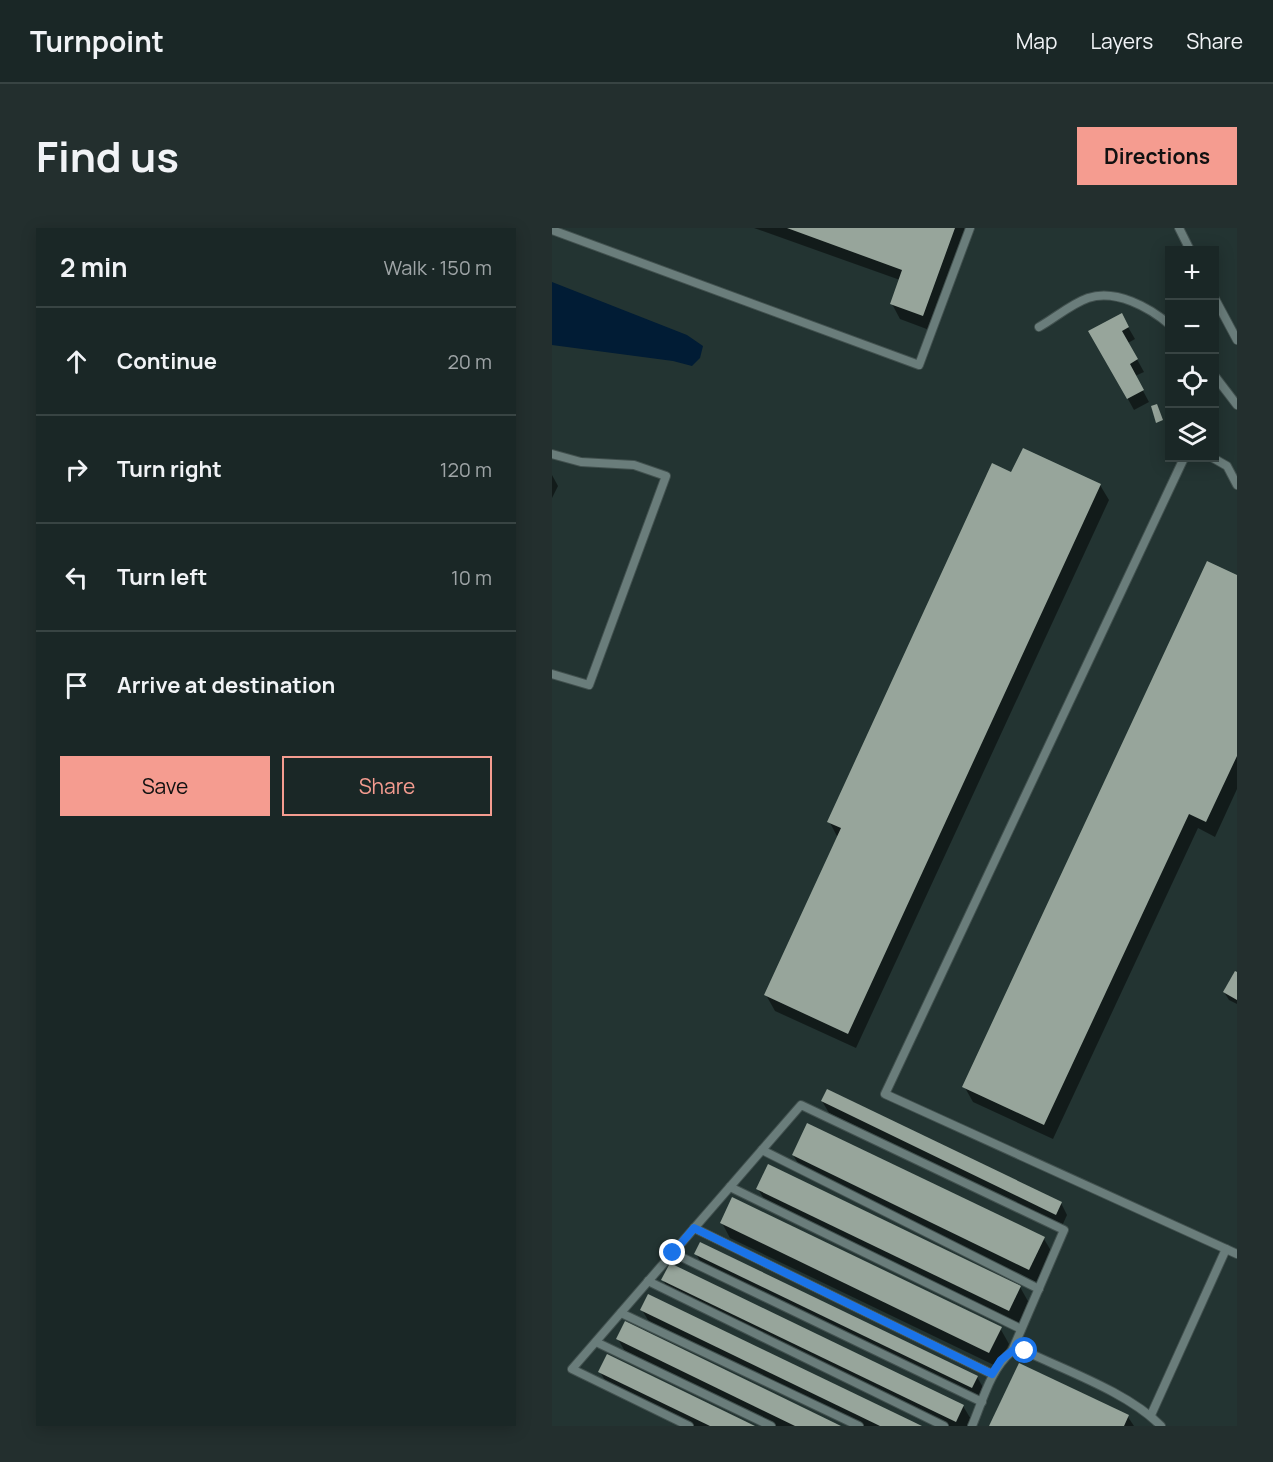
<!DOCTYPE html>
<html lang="en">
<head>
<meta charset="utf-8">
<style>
	body { margin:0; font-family:Manrope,sans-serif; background:#232f2e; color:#f1f3f6 }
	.controls { position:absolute; right:18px; top:18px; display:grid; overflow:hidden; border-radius:0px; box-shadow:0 3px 15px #0003 }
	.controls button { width:54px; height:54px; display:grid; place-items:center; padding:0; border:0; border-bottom:2px solid #384443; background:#1a2726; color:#f1f3f6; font:30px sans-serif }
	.stop { position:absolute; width:18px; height:18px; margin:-14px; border:4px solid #1a73e8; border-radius:50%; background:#fff }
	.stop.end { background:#1a73e8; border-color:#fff; box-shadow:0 2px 6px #0008 }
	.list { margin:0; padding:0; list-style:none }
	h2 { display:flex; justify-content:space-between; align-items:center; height:78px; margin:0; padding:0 24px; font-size:26px }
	h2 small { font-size:20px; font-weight:400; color:#9fa5a7 }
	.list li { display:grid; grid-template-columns:39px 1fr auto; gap:18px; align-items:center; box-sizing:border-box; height:108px; padding:0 24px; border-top:2px solid #384443 }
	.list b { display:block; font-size:22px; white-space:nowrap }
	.list em { font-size:20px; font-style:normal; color:#9fa5a7 }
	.actions { display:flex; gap:12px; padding:18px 24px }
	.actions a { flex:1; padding:14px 0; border:2px solid #f59c90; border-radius:0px; text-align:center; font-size:21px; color:#f59c90 }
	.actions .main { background:#f59c90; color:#111 }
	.icon { flex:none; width:33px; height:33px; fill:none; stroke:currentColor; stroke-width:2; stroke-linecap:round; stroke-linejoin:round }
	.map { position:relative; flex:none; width:685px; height:1198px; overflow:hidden; border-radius:0px }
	header { display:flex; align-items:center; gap:36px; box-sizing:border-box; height:84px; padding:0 30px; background:#1a2726; border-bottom:2px solid #384443 }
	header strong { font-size:28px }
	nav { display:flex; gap:33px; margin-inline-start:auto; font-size:21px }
	.intro { display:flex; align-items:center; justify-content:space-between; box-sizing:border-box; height:144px; padding:0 36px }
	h1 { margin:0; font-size:42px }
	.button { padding:15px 27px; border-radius:0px; background:#f59c90; color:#111; font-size:21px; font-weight:700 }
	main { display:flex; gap:36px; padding:0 36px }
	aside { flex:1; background:#1a2726; border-radius:0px; box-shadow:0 3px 15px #0003 }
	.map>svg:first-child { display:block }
	.water { fill:#011c35 }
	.shadow { fill:#0007 }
	.building { fill:#97a59b }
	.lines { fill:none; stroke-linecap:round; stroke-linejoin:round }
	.service-casing { stroke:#42514f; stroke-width:10 }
	.service { stroke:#6a7d7b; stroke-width:8 }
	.route { stroke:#1a73e8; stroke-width:8 }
</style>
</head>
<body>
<header>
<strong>Turnpoint</strong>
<nav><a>Map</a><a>Layers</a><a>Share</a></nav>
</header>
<div class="intro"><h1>Find us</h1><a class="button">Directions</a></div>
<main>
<aside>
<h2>2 min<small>Walk · 150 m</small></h2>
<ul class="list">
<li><svg class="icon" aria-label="ahead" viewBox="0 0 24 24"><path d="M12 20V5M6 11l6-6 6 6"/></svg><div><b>Continue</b></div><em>20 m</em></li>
<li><svg class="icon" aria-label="right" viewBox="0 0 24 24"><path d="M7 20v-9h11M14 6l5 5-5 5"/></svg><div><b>Turn right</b></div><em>120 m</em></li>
<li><svg class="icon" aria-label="left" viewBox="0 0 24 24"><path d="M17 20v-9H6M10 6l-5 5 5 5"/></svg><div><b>Turn left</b></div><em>10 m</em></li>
<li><svg class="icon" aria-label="arrive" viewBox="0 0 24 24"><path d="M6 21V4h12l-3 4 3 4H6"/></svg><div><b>Arrive at destination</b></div></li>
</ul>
<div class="actions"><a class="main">Save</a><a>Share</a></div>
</aside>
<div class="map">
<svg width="685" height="1198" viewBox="0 0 685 1198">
	<rect width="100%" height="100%" fill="#233432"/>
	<!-- water -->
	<polygon class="water" points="0,54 135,107 151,118 148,130 140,138 121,133 0,117"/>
	<!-- shadow -->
	<g class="shadow">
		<polygon points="202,0 416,0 380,103 348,91 340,76 348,52"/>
		<polygon points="569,87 583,111 576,115 592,144 583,148 597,174 582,182 539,104"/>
		<polygon points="460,246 548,257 557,272 304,820 223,783 214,767 286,610 277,593"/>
		<polygon points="0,247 6,258 0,270"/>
		<polygon points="685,349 685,561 663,609 646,600 501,911 421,874 412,858"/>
		<polygon points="685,745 685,776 677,772 672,764"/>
		<polygon points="270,873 509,975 515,987 510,998 277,885"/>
		<polygon points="241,927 492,1011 501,1026 486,1056 250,942"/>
		<polygon points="206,961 468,1059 477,1075 466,1097 215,976"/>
		<polygon points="170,995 448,1100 457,1116 446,1139 178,1010"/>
		<polygon points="144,1026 425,1149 432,1161 427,1171 151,1038"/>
		<polygon points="111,1052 411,1178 420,1193 418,1198 391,1198 120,1067"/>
		<polygon points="90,1082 366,1198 307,1198 99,1097"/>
		<polygon points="66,1111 286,1198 222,1198 75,1127"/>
		<polygon points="467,1137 576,1189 582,1198 439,1198"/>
		<polygon points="48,1144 199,1198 137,1198 57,1159"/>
	</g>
	<!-- building -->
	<g class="building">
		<polygon points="235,0 403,0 371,88 338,76 350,42"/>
		<polygon points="570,85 577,99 570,103 586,131 578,136 592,162 575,171 536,103"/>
		<polygon points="605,176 611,192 604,195 599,178"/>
		<polygon points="471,220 549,256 296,806 212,767 289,600 275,594 440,235 459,244"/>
		<polygon points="655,333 685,347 685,528 654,594 637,586 492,897 410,859"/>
		<polygon points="683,743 685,744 685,772 671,764"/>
		<polygon points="275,861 510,974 504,987 269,873"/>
		<polygon points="255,895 493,1009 477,1042 240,927"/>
		<polygon points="216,936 469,1058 457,1083 204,961"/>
		<polygon points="180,969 450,1099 437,1125 168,995"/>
		<polygon points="148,1014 426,1148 420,1160 142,1026"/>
		<polygon points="118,1035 412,1177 404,1194 109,1052"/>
		<polygon points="96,1066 370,1198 328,1198 88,1082"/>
		<polygon points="73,1093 289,1198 243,1198 64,1111"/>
		<polygon points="55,1126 203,1198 158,1198 46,1144"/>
		<polygon points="467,1135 577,1187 572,1198 437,1198"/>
	</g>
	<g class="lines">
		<!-- service casing -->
		<g class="service-casing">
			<g id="service">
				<polyline points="627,0 638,22"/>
				<polyline points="0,2 367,137 418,0"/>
				<polyline points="662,69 685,112"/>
				<path d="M487,99C503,90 519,76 536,70C564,61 597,79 618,97"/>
				<polyline points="662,147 685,177"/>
				<polyline points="0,226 29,234 82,237 114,248 37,457 0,446"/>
				<polyline points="632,230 333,866 685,1026"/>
				<polyline points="661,230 675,238 685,257"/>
				<polyline points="210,922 487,1061"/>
				<polyline points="178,959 469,1101"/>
				<polyline points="142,1000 440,1146"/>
				<polyline points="121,1025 430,1174"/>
				<polyline points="96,1053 392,1198"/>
				<polyline points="69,1085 307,1198"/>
				<polyline points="44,1114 219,1198"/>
				<polyline points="599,1187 674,1021"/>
				<polyline points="137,1198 20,1141 249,877 512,1002 460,1123"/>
				<path d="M420,1198C431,1172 438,1142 460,1123H473C515,1143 577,1165 609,1198"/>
			</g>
		</g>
		<!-- service -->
		<use href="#service" class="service"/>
	</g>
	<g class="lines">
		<!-- route -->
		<polyline class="route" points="121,1025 142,1000 440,1146 449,1132 460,1123 473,1123"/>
	</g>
</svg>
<div class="controls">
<button>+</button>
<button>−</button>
<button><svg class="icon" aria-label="locate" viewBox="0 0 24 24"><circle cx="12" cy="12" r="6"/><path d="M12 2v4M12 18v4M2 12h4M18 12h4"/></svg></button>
<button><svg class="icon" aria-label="layers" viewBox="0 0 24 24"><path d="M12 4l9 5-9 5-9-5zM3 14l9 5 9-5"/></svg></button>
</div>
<div class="stop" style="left:473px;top:1123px"></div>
<div class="stop end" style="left:121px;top:1025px"></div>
</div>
</main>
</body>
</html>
